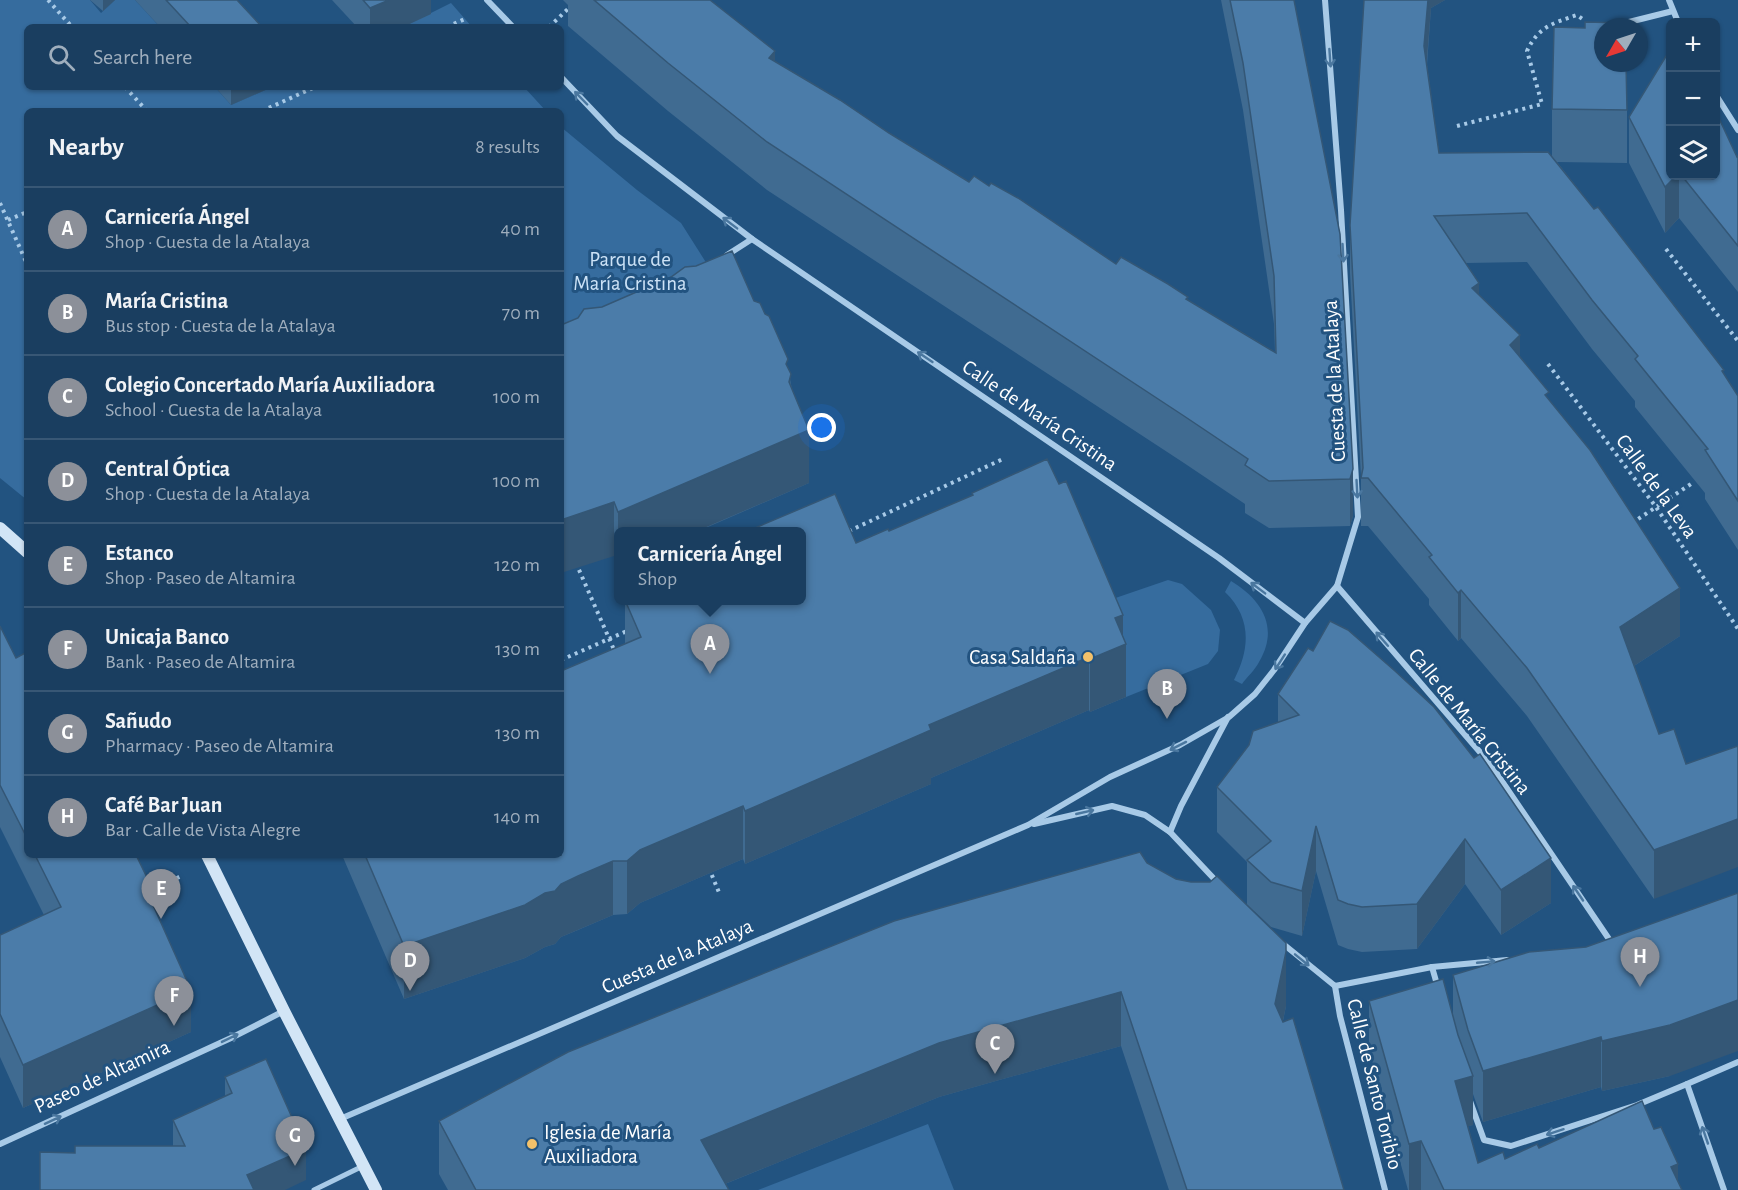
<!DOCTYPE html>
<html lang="en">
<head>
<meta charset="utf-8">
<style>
	body { margin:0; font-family:"Alegreya Sans",sans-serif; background:#234566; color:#f1f3f6 }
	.controls { position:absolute; right:18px; top:18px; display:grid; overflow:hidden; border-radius:9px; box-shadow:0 2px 4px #0004 }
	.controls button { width:54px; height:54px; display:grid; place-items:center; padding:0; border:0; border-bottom:2px solid #385775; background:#1a3e60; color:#f1f3f6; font:30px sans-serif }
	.compass { position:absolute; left:1594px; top:18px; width:54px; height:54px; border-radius:50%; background:#1a3e60; box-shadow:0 2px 4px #0004; rotate:231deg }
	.you { position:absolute; left:822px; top:428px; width:21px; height:21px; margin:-15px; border:4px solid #fff; border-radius:50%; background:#1a73e8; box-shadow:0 0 0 9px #1a73e833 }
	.badge { display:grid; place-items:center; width:39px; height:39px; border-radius:50%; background:#8c9099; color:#fff; font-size:20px; font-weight:700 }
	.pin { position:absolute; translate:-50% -50px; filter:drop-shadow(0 2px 3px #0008) }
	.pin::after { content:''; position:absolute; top:32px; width:21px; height:18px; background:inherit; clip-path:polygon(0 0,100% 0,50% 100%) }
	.popup { position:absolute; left:614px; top:527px; width:192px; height:78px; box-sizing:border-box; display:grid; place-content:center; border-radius:9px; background:#1a3e60; filter:drop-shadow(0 2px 4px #0005); font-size:20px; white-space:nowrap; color:#9faebd }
	.popup b { font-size:22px; color:#f1f3f6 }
	.popup::after { content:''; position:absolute; left:50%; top:100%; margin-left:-12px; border:12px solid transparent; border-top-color:#1a3e60 }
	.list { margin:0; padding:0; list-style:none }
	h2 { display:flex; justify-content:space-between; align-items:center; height:78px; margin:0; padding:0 24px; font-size:26px }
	h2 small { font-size:20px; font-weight:400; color:#9faebd }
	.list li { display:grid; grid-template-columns:39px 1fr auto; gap:18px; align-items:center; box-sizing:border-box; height:84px; padding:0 24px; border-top:2px solid #385775 }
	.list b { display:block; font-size:22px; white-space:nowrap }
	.list p { margin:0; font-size:20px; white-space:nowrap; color:#9faebd }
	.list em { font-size:20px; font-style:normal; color:#9faebd }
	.icon { flex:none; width:33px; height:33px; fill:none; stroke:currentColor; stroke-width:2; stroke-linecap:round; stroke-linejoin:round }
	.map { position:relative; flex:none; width:1738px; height:1190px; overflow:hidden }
	.search { position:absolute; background:#1a3e60; box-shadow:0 2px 4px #0004; left:24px; top:24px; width:540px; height:66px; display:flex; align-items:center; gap:15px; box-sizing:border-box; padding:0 21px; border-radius:9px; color:#9faebd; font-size:22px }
	.panel { position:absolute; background:#1a3e60; box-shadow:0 2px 4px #0004; left:24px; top:108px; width:540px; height:750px; border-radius:9px }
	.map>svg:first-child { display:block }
	.green { fill:#366c9e }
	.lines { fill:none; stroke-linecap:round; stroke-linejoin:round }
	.path { stroke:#a8cae7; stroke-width:4; stroke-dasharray:3 4.5; stroke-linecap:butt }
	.pedestrian { stroke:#a8cae7; stroke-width:5 }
	.minor { stroke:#a8cae7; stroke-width:6 }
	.secondary { stroke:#d2e5f6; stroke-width:12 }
	.wall { fill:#406b91 }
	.shaded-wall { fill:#345776 }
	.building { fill:#4b7ca9; stroke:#345776; stroke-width:1.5 }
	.oneway { stroke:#4a779f }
	.poi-dot { fill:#f3c16a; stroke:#225380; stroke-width:2 }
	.labels { text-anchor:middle; stroke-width:6; stroke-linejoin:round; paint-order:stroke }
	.park-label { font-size:21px; fill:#cce2f6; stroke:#225380 }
	.street-label { font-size:21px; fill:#fff; stroke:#225380 }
	.poi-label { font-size:21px; fill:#fff; stroke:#225380; text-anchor:end }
</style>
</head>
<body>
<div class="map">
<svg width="1738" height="1190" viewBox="0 0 1738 1190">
	<rect width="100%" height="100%" fill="#225380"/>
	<!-- green -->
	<g class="green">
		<polygon points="0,0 90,0 101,13 115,0 135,0 160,27 27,27 27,87 215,87 231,105 272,87 524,87 546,111 27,111 27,500 0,478"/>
		<polygon points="451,3 472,27 403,27"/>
		<polygon points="561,127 637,190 681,223 733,305 561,379"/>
		<polygon points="1168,580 1182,584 1211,610 1220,630 1218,651 1208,664 1126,697 1095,605"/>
		<path d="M1231,581C1261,599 1280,627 1259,662C1255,670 1247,677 1242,684L1234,680C1250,649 1252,618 1225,592Z"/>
		<polygon points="928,1124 954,1190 758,1190"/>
	</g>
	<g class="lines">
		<!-- path -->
		<g class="path">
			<polyline points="48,0 72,27"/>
			<polyline points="447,27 467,18"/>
			<polyline points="549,27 570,7"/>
			<polyline points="125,87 147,111"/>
			<polyline points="262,111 315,87"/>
			<path d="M1457,126L1542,104L1527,51C1538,27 1553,23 1577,15L1584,20"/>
			<polyline points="0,203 27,264"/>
			<polyline points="8,220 27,212"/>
			<polyline points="1666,249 1738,341"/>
			<polyline points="1548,364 1656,507 1738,629"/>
			<polyline points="1632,523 1694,482"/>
			<polyline points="849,531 1005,458"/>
			<polyline points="576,563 615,652"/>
			<polyline points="561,660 627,631"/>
			<polyline points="709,868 720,895"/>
			<polyline points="150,892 183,875"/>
		</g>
		<!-- pedestrian -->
		<polyline class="pedestrian" points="314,1190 363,1166"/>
		<!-- minor -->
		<g class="minor">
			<polyline points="487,0 513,27"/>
			<polyline points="1669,0 1678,22"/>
			<polyline points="1609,27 1673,11"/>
			<polyline points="561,77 617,136 752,239 1219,558 1305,623"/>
			<polyline points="1716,95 1738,130"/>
			<polyline points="727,255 752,239"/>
			<polyline points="1337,586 1491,765 1611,942"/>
			<polyline points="1034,824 1112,806 1145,815 1170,832 1218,883"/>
			<polyline points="1170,832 1181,806 1228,717"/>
			<polyline points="1282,943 1335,986 1432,967 1507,960"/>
			<polyline points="1432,967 1438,988"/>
			<polyline points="1335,986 1340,1016 1385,1190"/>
			<polyline points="1687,1084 1738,1062"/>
			<polyline points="1470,1101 1484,1140 1511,1146 1637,1105 1687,1084 1724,1190"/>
			<polyline points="340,1119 1028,825 1110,777 1180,745 1229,717 1255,694 1274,670 1305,623 1337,586 1358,517 1341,210 1325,0"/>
			<polyline points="0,1144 231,1038 284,1011"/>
		</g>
		<!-- secondary -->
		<g class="secondary">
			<polyline points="0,528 27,552"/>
			<polyline points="207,855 284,1011 376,1190"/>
		</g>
	</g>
	<!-- wall -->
	<g class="wall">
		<polygon points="90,0 115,0 103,11"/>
		<polygon points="135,0 237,0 262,27 160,27"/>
		<polygon points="332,0 431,0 431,14 403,27 357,27"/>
		<polygon points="563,0 710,0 775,61 889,133 969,182 1116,264 1188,300 1275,352 1274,324 1243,110 1221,0 1294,0 1340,234 1353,516 1350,526 1269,528 1245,513 1245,504 1184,463 767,190 668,111 568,26 568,5"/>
		<polygon points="1364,0 1445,0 1431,8 1427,65 1439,153 1552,157 1552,109 1627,110 1627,163 1557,162 1724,374 1738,396 1738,550 1705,499 1705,493 1635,407 1635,401 1592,349 1527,262 1466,263 1479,295 1549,400 1680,636 1634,666 1659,734 1654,899 1527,716 1461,638 1458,641 1429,605 1429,599 1368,526 1361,526 1361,477 1350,273 1350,225"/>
		<polygon points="215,87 272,87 231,105"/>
		<polygon points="1629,117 1671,176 1716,176 1738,156 1738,292 1679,218 1665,233 1629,163"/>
		<polygon points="696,266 754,301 788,368 809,483 618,566 614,556 602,307"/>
		<polygon points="972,493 1123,636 1126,697 1090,712 1089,710 931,778 931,784 745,864 743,859 640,903 627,914 613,915 578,930 561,937 555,944 545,947 525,958 404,999 342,855 561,855 625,644 625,600 856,543 889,531 972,496"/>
		<polygon points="0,626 16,658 27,652 27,855 136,855 155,911 191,1032 23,1108 0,1057 0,935 44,915 0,827"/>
		<polygon points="1278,694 1551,903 1501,935 1465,884 1417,949 1362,952 1348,949 1338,945 1316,871 1302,936 1271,927 1254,911 1286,1006 1283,1021 1344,1190 1169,1190 1121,1046 939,1097 725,1184 729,1190 448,1190 439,1174 439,1121 1147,863 1176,879 1247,905 1247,862 1217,832 1217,787 1278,722"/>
		<polygon points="1529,952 1670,1076 1602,1091 1601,1087 1483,1122 1473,1094 1473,1125 1468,1126 1478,1163 1505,1159 1539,1148 1678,1181 1682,1190 1408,1190 1369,1050 1369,1001 1453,1017 1453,975"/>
		<polygon points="225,1077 306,1180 75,1153 173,1146 173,1120 225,1096"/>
	</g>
	<!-- shaded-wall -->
	<g class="shaded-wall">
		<polygon points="103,0 115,0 103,11"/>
		<polygon points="389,0 431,0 431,14 403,27 370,27 370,8"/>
		<polygon points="1428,0 1445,0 1431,8 1424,95 1424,46"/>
		<polygon points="775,51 775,99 769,58"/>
		<polygon points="231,87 272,87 231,105"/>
		<polygon points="1676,176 1679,176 1679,218 1665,233 1665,187"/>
		<polygon points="1479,283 1479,331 1472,288"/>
		<polygon points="1520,335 1520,384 1510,345"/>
		<polygon points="809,430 809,483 697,531 618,531 618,566 618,512"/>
		<polygon points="1353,469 1353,516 1350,526 1350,479"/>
		<polygon points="614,502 614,556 561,573 561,520"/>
		<polygon points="1680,588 1680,636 1620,675 1620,627"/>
		<polygon points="1461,590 1461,638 1458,641 1458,593"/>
		<polygon points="1123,615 1123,645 1126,644 1126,697 1090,712 1090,659 1115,618"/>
		<polygon points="1089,657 1089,710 931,778 931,784 745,864 745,811 929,725"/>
		<polygon points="743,806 743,859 640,903 627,914 627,861 640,850"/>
		<polygon points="1738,819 1738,867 1654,899 1654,850"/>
		<polygon points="1316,826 1316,871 1302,936 1302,891"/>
		<polygon points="1465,839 1465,884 1417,949 1417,904"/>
		<polygon points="1551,858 1551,903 1501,935 1501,890"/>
		<polygon points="613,861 613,915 561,937 555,944 545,947 525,958 404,999 404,946 561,884"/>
		<polygon points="155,894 155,936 149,896"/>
		<polygon points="1286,952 1286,1006 1275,1058 1275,1004"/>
		<polygon points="191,990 191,1032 23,1108 23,1065"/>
		<polygon points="1121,992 1121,1046 939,1097 710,1190 701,1140 939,1043"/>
		<polygon points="1738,1000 1738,1051 1670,1076 1602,1091 1602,1041"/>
		<polygon points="1601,1037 1601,1087 1483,1122 1483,1071"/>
		<polygon points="1473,1076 1473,1125 1455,1130 1455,1081"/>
		<polygon points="1421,1141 1421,1190 1409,1190 1409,1144"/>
		<polygon points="306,1149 306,1180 285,1190 247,1190 247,1175"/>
		<polygon points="1678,1164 1678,1190 1671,1167"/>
	</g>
	<!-- building -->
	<g class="building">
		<polygon points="166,0 237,0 262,27 191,27"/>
		<polygon points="363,0 389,0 370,8"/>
		<polygon points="594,0 710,0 775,51 769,58 840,100 889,133 969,182 974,176 989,186 991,183 1018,198 1116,264 1121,257 1168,284 1188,297 1186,299 1276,353 1274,276 1243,63 1230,0 1294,0 1340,234 1353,469 1350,479 1269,481 1245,465 1248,459 1184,416 767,142 668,63"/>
		<polygon points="1364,0 1428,0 1424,46 1439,153 1548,152 1594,209 1598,207 1724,370 1722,371 1738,396 1738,501 1705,450 1708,449 1635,359 1638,356 1592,300 1527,213 1434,216 1479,283 1472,288 1520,335 1510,345 1549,392 1545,395 1590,450 1680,588 1620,627 1659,734 1674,729 1686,764 1738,746 1738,819 1654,850 1527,668 1461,590 1458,593 1429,557 1432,555 1368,478 1361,478 1363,468 1350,225"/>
		<polygon points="1585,22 1625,23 1625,27 1603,27 1603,63 1626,63 1627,110 1552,109 1554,27 1585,28"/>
		<polygon points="1671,48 1671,176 1676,176 1665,187 1629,117"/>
		<polygon points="1716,112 1737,157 1738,156 1738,246 1682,176 1716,176"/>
		<polygon points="732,251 754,301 760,303 765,314 769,316 788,359 786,364 791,374 789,382 809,430 618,512 614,502 561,520 561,325 578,318 584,309 602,307 671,277 685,267 696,266"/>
		<polygon points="1047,459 1059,484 1066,481 1123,615 1115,618 1126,644 1090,659 1089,657 929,725 931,730 745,811 743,806 640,850 627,861 613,861 578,876 561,884 555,891 545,893 525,905 404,946 365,855 561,855 561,671 641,637 625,600 801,600 801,531 748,531 835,494 856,543 888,529 889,531 973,495 972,493"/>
		<polygon points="1330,621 1348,630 1395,671 1434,707 1474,758 1480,754 1551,858 1501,890 1465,839 1417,904 1362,907 1348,904 1338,900 1316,826 1302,891 1271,882 1247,860 1271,841 1217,787 1249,745 1253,731 1299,715 1278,694 1308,648 1313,651"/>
		<polygon points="0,626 16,658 27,652 27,838 0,785"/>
		<polygon points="1140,852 1147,863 1176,879 1191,882 1210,882 1217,876 1286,943 1286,952 1275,1004 1283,1022 1293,1018 1344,1190 1187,1190 1121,992 939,1043 701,1140 729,1190 476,1190 439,1121 568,1052 894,921"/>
		<polygon points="35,855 136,855 155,894 149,896 191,990 23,1065 0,1014 0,935 61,907"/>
		<polygon points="1738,893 1738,1000 1670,1025 1602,1041 1601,1037 1483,1071 1468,1030 1453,975 1529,952 1586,947"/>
		<polygon points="1443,979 1458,1035 1473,1076 1455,1081 1478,1163 1503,1152 1505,1159 1537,1144 1539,1148 1642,1101 1654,1129 1661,1127 1678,1164 1671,1167 1682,1190 1444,1190 1421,1141 1409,1144 1369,1001"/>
		<polygon points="266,1059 306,1149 247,1175 254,1190 40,1190 40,1152 75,1153 75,1146 185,1146 173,1120 232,1093 225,1077"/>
	</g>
	<!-- one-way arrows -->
	<defs><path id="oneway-shaft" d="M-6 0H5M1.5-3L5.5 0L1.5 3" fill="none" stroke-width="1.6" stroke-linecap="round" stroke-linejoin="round" transform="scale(1.5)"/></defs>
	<g class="oneway">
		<use href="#oneway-shaft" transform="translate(1330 58) rotate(86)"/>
		<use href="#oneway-shaft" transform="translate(581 98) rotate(-134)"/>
		<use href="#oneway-shaft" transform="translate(730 223) rotate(-143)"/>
		<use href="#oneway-shaft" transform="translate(1343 253) rotate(87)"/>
		<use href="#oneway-shaft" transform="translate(925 357) rotate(-146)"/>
		<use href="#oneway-shaft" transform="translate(1357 489) rotate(87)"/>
		<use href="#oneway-shaft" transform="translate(1258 588) rotate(-143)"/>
		<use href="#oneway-shaft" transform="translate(1382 639) rotate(-131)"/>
		<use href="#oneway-shaft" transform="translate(1280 662) rotate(123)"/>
		<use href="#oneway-shaft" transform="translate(1178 746) rotate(153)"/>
		<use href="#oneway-shaft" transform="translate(1085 812) rotate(-13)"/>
		<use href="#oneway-shaft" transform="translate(1578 893) rotate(-124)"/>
		<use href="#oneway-shaft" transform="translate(1302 960) rotate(39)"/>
		<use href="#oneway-shaft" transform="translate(1486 962) rotate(-5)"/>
		<use href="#oneway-shaft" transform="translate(230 1038) rotate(-26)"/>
		<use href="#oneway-shaft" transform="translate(53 1120) rotate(-25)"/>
		<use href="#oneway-shaft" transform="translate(1555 1132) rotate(162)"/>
		<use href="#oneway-shaft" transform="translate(1705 1135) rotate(-109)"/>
	</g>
	<!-- markers -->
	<g class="poi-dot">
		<circle cx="1088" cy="657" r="6"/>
		<circle cx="532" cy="1144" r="6"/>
	</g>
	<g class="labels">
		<!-- park labels -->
		<g class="park-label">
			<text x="630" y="266">Parque de<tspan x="630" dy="24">María Cristina</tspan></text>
		</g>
		<!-- street labels -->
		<g class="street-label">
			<text transform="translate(1334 381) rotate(-93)" y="7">Cuesta de la Atalaya</text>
			<text transform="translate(1040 415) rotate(34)" y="7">Calle de María Cristina</text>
			<text transform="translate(1657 486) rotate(54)" y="7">Calle de la Leva</text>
			<text transform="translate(1470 721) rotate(51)" y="7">Calle de María Cristina</text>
			<text transform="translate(677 956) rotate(-23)" y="7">Cuesta de la Atalaya</text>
			<text transform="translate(102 1076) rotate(-25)" y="7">Paseo de Altamira</text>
			<text transform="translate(1375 1084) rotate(76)" y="7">Calle de Santo Toribio</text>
		</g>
		<!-- poi labels -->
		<g class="poi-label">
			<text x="1076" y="664">Casa Saldaña</text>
			<text x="544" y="1139" text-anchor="start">Iglesia de María<tspan x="544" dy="24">Auxiliadora</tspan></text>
		</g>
	</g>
</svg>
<div class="controls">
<button>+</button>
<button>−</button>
<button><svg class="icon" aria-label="layers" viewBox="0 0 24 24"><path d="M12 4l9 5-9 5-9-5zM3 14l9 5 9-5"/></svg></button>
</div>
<svg class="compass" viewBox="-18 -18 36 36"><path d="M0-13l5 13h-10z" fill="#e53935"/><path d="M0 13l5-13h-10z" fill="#9faebd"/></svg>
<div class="you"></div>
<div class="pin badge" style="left:710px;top:674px">A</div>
<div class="popup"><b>Carnicería Ángel</b>Shop</div>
<div class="pin badge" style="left:1167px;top:719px">B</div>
<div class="pin badge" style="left:995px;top:1074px">C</div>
<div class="pin badge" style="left:410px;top:991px">D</div>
<div class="pin badge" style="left:161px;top:919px">E</div>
<div class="pin badge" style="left:174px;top:1026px">F</div>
<div class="pin badge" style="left:295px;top:1166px">G</div>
<div class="pin badge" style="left:1640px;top:987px">H</div>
<div class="search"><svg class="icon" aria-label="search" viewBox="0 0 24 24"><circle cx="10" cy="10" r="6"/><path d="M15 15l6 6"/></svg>Search here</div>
<section class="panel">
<h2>Nearby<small>8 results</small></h2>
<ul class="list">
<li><span class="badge">A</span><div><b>Carnicería Ángel</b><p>Shop · Cuesta de la Atalaya</p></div><em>40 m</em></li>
<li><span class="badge">B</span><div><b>María Cristina</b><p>Bus stop · Cuesta de la Atalaya</p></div><em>70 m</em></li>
<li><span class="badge">C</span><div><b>Colegio Concertado María Auxiliadora</b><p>School · Cuesta de la Atalaya</p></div><em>100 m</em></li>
<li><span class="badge">D</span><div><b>Central Óptica</b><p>Shop · Cuesta de la Atalaya</p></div><em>100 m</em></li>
<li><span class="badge">E</span><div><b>Estanco</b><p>Shop · Paseo de Altamira</p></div><em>120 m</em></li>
<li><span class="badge">F</span><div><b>Unicaja Banco</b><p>Bank · Paseo de Altamira</p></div><em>130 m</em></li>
<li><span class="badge">G</span><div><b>Sañudo</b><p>Pharmacy · Paseo de Altamira</p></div><em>130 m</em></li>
<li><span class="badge">H</span><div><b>Café Bar Juan</b><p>Bar · Calle de Vista Alegre</p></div><em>140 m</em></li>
</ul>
</section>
</div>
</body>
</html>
